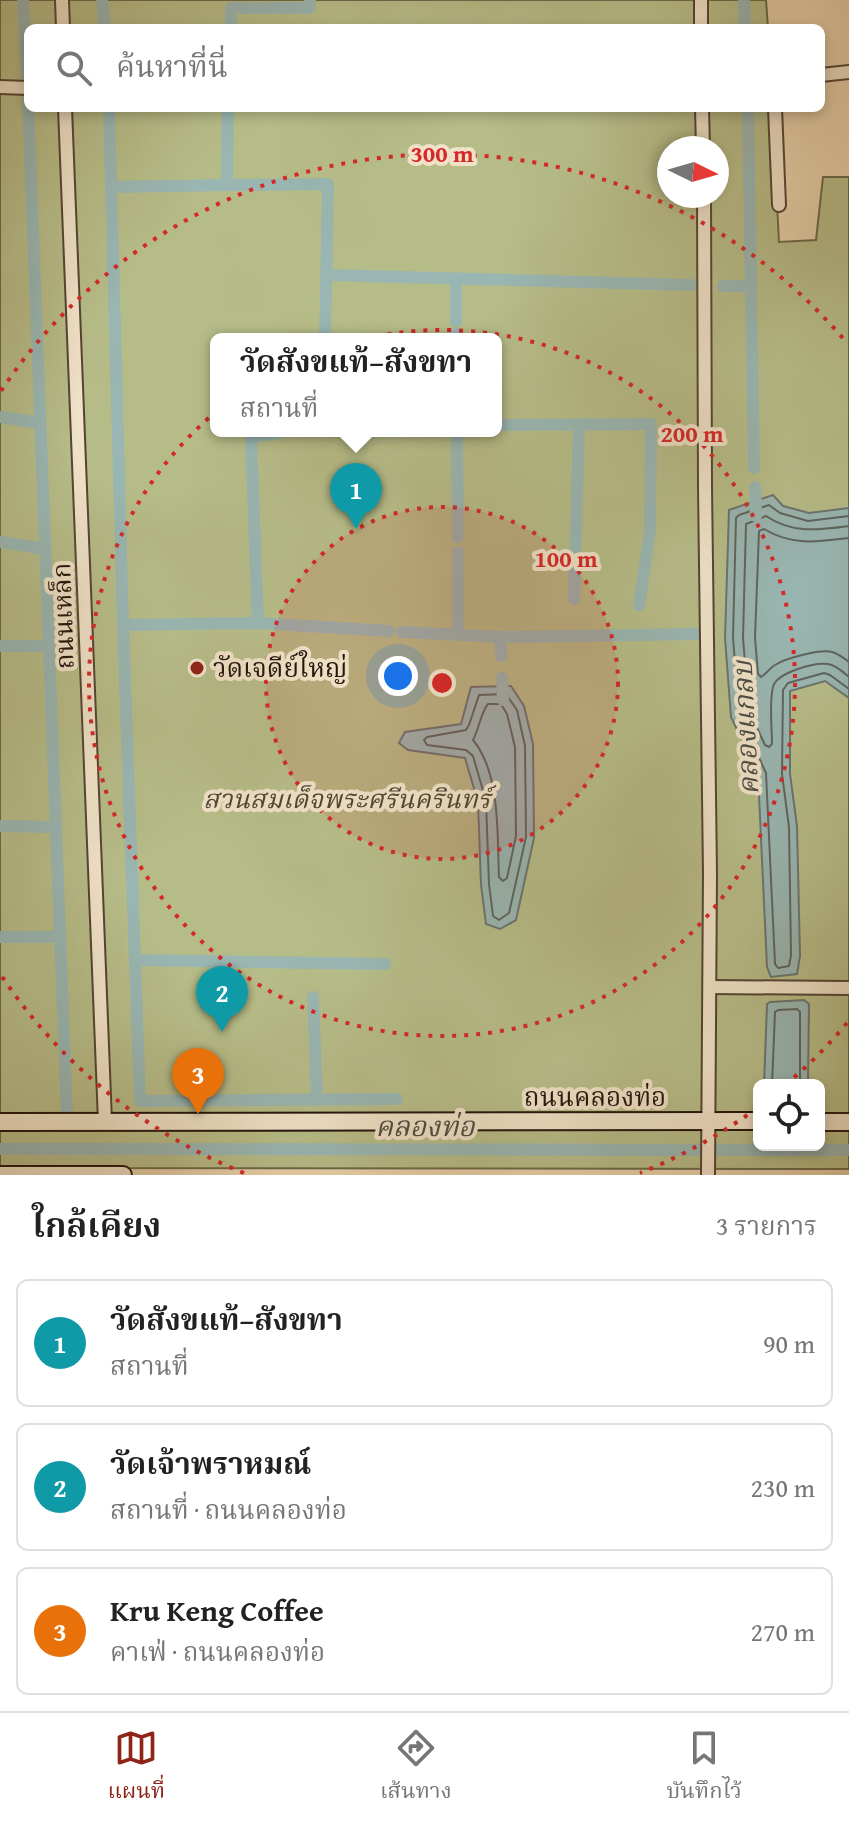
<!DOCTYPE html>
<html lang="th">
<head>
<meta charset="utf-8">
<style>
	body { margin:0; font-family:"Gentium Book Plus","Noto Serif Thai",serif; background:#f2f2f2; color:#222 }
	.controls { position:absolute; right:24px; bottom:24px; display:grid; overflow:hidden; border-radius:12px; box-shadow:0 4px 12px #0003 }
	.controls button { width:72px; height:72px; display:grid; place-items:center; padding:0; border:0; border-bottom:2px solid #e0e0e0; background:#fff; color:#222; font:40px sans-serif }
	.compass { position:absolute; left:657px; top:136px; width:72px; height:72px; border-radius:50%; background:#fff; box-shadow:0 4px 12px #0003; rotate:95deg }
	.you { position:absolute; left:398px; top:676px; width:28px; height:28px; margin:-20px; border:6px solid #fff; border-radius:50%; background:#1a73e8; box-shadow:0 0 0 12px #1a73e833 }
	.badge { display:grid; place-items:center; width:52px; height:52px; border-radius:50%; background:#8f2418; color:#fff; font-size:26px; font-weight:700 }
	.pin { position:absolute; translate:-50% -66px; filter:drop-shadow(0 2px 4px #0008) }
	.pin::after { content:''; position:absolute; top:42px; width:28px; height:24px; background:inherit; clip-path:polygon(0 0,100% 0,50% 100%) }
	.popup { position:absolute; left:210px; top:333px; width:292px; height:104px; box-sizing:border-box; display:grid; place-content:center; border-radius:12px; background:#fff; filter:drop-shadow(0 2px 6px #0005); font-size:26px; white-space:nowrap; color:#767676 }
	.popup b { font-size:30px; color:#222 }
	.popup::after { content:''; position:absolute; left:50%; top:100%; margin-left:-16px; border:16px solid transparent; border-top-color:#fff }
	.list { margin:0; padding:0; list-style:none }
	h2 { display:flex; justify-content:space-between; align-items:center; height:104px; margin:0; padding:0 32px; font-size:34px }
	h2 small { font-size:26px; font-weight:400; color:#767676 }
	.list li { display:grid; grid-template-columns:52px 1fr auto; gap:24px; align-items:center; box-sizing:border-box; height:128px; margin:0 16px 16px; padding:0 16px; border:2px solid #e0e0e0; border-radius:12px }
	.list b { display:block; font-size:30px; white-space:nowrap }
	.list p { margin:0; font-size:26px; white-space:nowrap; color:#767676 }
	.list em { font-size:26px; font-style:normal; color:#767676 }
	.icon { flex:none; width:44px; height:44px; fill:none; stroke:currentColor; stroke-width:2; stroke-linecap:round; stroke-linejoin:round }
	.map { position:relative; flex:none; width:849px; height:1175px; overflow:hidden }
	.search { position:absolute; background:#fff; box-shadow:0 4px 12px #0003; left:24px; right:24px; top:24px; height:88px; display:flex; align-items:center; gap:20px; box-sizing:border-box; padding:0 28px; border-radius:12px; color:#767676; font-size:30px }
	.sheet { height:536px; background:#fff }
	nav { display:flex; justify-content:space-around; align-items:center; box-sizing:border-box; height:112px; border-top:2px solid #e0e0e0; background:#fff; font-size:22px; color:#767676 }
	nav a { display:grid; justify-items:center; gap:4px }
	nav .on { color:#8f2418 }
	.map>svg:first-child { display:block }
	.green { fill:#b6bc88; stroke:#6c684a; stroke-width:2; fill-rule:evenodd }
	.water { fill:#99b6b2; stroke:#6a7570; stroke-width:2 }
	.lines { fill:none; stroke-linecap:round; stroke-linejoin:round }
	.shore { stroke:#5e655f; stroke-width:2 }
	.canal { stroke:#99b6b2; stroke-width:12 }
	.street-casing { stroke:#544434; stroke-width:16 }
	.secondary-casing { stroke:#23140c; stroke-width:20 }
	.street { stroke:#f0e2c8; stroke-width:12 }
	.secondary { stroke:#f0e2c8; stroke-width:16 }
	.ring { fill:none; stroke:#d62828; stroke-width:4; stroke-dasharray:4 8 }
	.poi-dot { fill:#8f2418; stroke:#f0e2c8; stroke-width:3 }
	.labels { text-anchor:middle; stroke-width:8; stroke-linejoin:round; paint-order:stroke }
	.street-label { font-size:26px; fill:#23140c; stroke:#f0e2c8 }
	.poi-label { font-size:26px; fill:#23140c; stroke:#f0e2c8; text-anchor:start }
	.park-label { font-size:26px; font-style:italic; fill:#4f4631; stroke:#f0e2c8 }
	.water-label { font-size:28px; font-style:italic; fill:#4c4d46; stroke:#f0e2c8 }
	.centre { fill:#d62828; stroke:#f0e2c8; stroke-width:4 }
	.ring-label { font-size:24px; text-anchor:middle; font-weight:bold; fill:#d62828; stroke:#f0e2c8; stroke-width:8; stroke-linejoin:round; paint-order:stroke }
</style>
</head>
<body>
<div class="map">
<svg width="849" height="1175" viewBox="0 0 849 1175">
	<rect width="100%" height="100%" fill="#e8d2ab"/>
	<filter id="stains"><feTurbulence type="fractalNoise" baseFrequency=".0025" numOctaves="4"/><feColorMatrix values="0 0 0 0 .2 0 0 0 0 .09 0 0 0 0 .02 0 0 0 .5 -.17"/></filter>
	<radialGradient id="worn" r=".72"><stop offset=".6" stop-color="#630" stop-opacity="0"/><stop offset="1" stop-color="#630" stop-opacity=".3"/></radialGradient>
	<!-- green -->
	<path class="green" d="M0,0H766L768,28H28V108H772L779,242L816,240L823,177H849V1169L0,1168ZM669,148H717V196H669ZM216,339H496V431H216ZM759,1085H819V1145H759Z"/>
	<!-- water -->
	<g class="water">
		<polygon points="773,495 783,506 809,513 849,508 849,698 825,681 790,691 790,774 797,826 800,956 797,974 771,977 767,967 758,774 731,717 725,638 729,510"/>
		<polygon points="511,686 524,706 533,744 534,838 516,920 500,929 486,924 481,885 478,802 465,758 408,750 399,743 405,732 461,724 471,687"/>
		<polygon points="804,1000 809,1004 808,1085 764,1085 767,1004 770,1002"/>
	</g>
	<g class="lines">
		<!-- shore -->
		<g class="shore">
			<polyline points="849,516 808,521 780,513 769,505 739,515 736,518 733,638 739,714 766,773 775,964 778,968 789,966 791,955 789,827 782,774 783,690 788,683 824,673 830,675 849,689"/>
			<path d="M849,526C819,530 792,534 766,516L746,524L743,638L749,711L765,745L769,747L772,744C772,727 769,703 773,687C776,673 814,662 828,664C836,665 843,672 849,677"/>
			<path d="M849,538C818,542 792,546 764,529L759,531L755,638L758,674L761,677C766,674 770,668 775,665C786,658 820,649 832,652C839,654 844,658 849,662"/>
			<polygon points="506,694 517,710 525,746 526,837 509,913 499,920 493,916 489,884 486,801 473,756 466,750 427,745 424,740 427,737 466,730 469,725 479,695"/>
			<path d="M488,704H501L507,714L515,747L516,836L507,878L503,881L499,877C497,835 501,774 473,740C479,729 481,712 488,704Z"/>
			<polyline points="772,1085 775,1012 778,1010 797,1009 800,1012 800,1085"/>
		</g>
		<!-- canal -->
		<g class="canal">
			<polyline points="23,0 27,77"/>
			<polyline points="102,0 105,28"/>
			<polyline points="744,0 745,28"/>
			<polyline points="231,28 231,8 309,8 310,0"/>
			<polyline points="28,101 67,1117"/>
			<polyline points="109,108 123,625 140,1101 397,1099"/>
			<polyline points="228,108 227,185 328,184 325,339"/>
			<polyline points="748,108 754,468"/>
			<polyline points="111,187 227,185"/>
			<polyline points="327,275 691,285"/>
			<polyline points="456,279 456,321"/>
			<polyline points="723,286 750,286"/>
			<polyline points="456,334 456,339"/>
			<polyline points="0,417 40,423"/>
			<polyline points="496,425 651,424 650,530 639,605"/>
			<polyline points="288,431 251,437 258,623 389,631"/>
			<polyline points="457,431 458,537"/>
			<polyline points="755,487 756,516"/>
			<polyline points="0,542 45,549"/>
			<polyline points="458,552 458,635"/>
			<polyline points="574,599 579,424"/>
			<polyline points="123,625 258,623"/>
			<polyline points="402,632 500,637 696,634"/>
			<polyline points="500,637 501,656"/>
			<polyline points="0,646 49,646"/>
			<polyline points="502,678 503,700"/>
			<polyline points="0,826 56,827"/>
			<polyline points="0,937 60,937"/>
			<polyline points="135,960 385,964"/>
			<polyline points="313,997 317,1099"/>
			<polyline points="0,1149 849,1150"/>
		</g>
		<!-- street casing -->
		<g class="street-casing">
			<g id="street">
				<polyline points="62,0 63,28"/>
				<polyline points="701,0 701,28"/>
				<polyline points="821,75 849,72"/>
				<polyline points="0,87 28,88"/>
				<polyline points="65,108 105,1122"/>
				<polyline points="702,108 703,148"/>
				<polyline points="775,108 779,205"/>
				<polyline points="704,196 705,487 710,873 708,1175"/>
				<polyline points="710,987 849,988"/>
			</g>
		</g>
		<!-- secondary casing -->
		<g class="secondary-casing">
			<g id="secondary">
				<polyline points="0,1122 759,1121"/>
				<polyline points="819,1122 849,1122"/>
				<polyline points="0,1175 123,1175"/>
			</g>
		</g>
		<!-- street -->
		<use href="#street" class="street"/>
		<!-- secondary -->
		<use href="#secondary" class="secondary"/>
	</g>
	<!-- distance rings -->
	<circle cx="442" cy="683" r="176" fill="#d62828" fill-opacity=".12"/>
	<g class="ring">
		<circle cx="442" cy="683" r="176"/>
		<circle cx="442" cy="683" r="353"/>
		<path d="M847 1023A529 529 0 0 1 789 1082M757 1108A529 529 0 0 1 640 1173M244 1173A529 529 0 0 1 1 975M1 391A529 529 0 0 1 847 343"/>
	</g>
	<!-- markers -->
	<circle class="poi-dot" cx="197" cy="668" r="8"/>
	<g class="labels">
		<!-- street labels -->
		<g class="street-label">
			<text transform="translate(63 616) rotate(-92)" y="9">ถนนเหล็ก</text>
			<text x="595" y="1106">ถนนคลองท่อ</text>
		</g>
		<!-- poi labels -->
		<g class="poi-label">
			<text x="213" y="677">วัดเจดีย์ใหญ่</text>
		</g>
		<!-- park labels -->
		<g class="park-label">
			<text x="347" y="808">สวนสมเด็จพระศรีนครินทร์</text>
		</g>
		<!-- water labels -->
		<g class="water-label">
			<text transform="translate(745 728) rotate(-93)" y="10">คลองแกลบ</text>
			<text x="425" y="1136">คลองท่อ</text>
		</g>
	</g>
	<circle cx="442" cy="683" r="12" class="centre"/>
	<g class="ring-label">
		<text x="442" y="162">300 m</text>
		<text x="692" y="442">200 m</text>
		<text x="566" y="567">100 m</text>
	</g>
	<rect width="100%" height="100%" filter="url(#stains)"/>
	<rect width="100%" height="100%" fill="url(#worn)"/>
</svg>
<div class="controls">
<button><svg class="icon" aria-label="locate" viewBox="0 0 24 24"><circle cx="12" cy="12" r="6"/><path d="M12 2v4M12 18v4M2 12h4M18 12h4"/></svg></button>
</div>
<svg class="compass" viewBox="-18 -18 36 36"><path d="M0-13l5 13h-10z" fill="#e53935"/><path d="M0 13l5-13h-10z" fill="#767676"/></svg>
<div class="you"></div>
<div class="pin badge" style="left:356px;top:529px;background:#0f9aa8">1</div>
<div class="popup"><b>วัดสังขแท้–สังขทา</b>สถานที่</div>
<div class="pin badge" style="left:222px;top:1032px;background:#0f9aa8">2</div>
<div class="pin badge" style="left:198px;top:1114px;background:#e8710a">3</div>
<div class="search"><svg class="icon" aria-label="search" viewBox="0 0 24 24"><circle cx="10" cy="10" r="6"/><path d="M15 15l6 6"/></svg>ค้นหาที่นี่</div>
</div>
<section class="sheet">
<h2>ใกล้เคียง<small>3 รายการ</small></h2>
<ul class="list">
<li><span class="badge" style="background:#0f9aa8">1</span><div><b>วัดสังขแท้–สังขทา</b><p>สถานที่</p></div><em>90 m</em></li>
<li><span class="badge" style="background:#0f9aa8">2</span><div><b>วัดเจ้าพราหมณ์</b><p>สถานที่ · ถนนคลองท่อ</p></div><em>230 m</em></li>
<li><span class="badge" style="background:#e8710a">3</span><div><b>Kru Keng Coffee</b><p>คาเฟ่ · ถนนคลองท่อ</p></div><em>270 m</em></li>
</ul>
</section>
<nav>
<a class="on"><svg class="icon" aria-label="map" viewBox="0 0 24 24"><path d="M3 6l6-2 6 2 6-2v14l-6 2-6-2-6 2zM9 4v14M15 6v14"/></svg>แผนที่</a>
<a><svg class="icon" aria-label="directions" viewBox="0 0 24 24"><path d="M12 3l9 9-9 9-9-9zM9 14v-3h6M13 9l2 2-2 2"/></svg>เส้นทาง</a>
<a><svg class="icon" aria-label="saved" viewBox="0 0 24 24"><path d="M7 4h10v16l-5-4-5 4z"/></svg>บันทึกไว้</a>
</nav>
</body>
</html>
